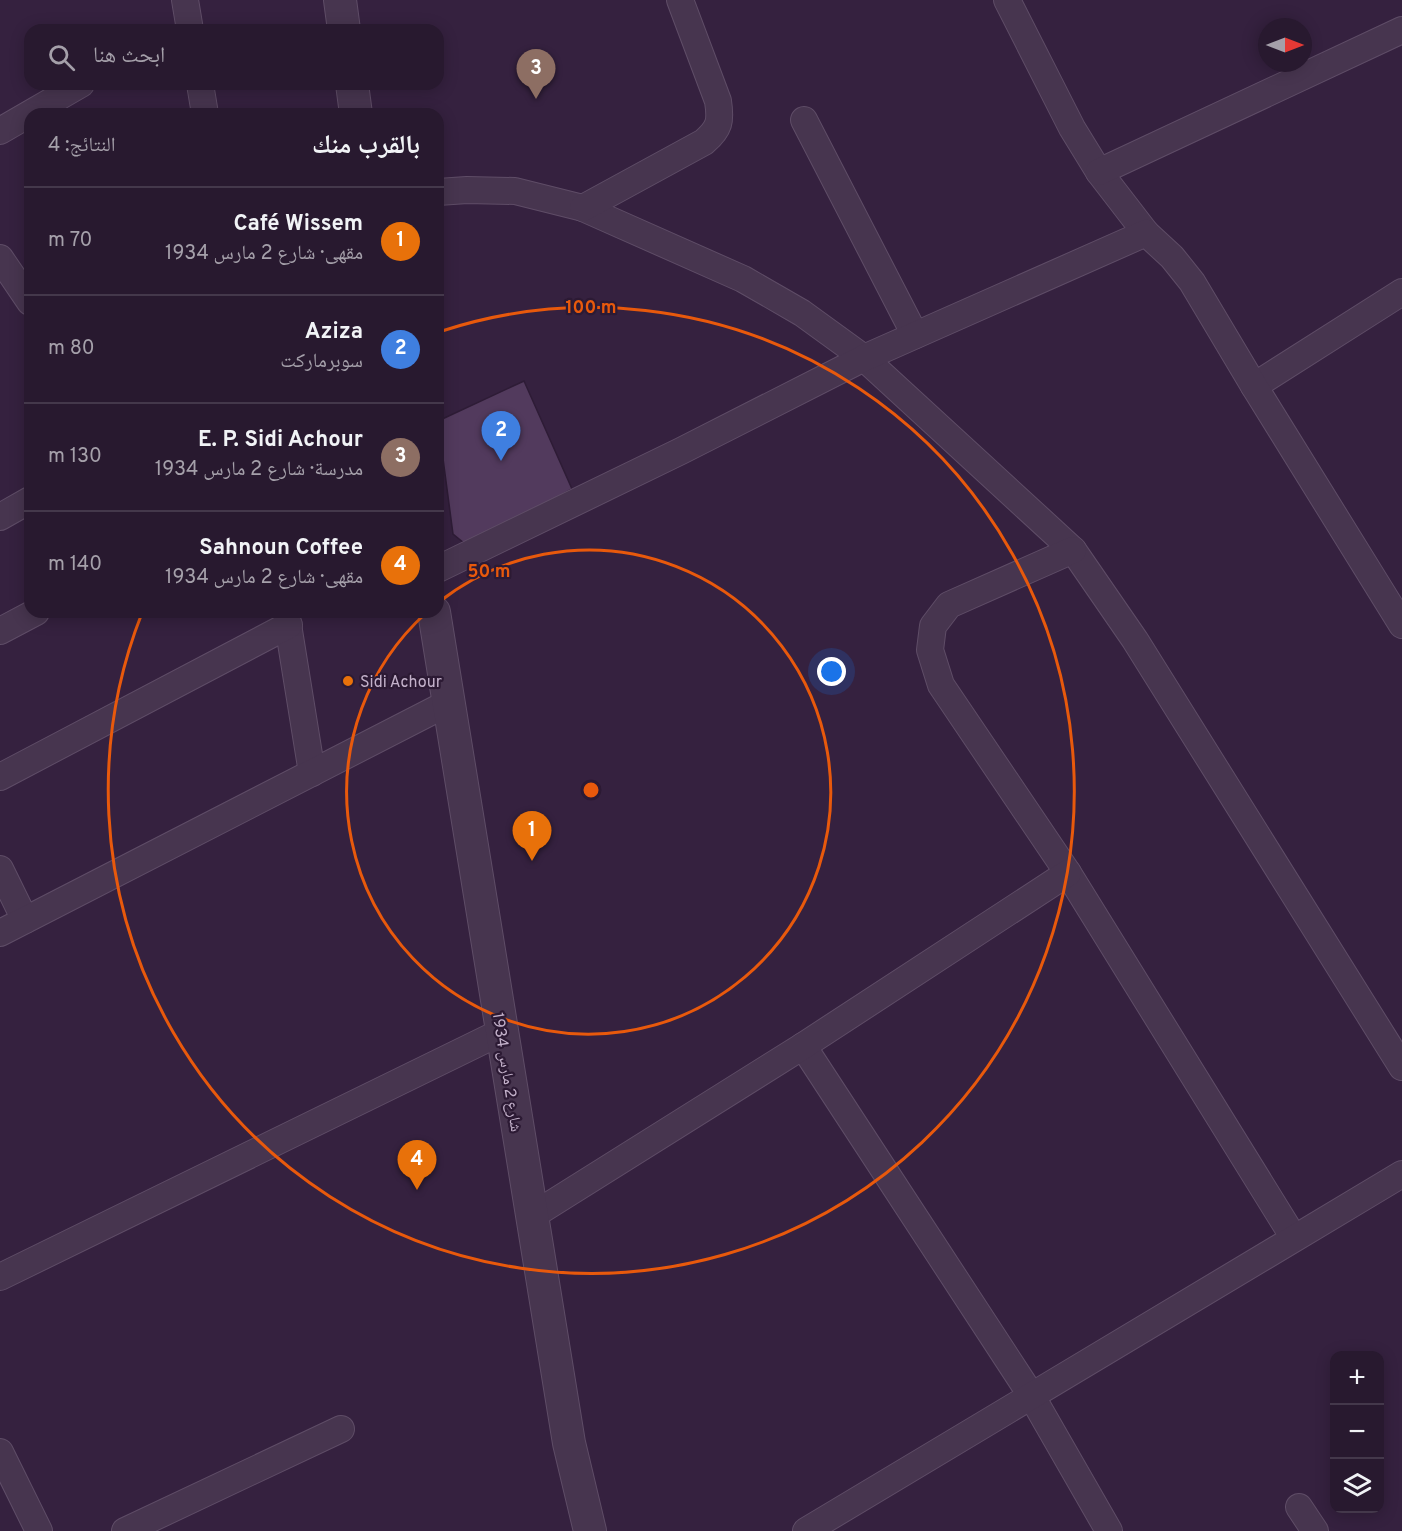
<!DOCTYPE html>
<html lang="ar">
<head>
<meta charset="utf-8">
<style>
	body { margin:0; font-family:Overpass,"Noto Naskh Arabic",sans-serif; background:#34263b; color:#f1f3f6; direction:rtl }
	.controls { position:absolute; right:18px; bottom:18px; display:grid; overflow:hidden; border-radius:12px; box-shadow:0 3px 15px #0003 }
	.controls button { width:54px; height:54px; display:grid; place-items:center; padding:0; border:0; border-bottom:2px solid #44384b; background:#28192f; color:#f1f3f6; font:30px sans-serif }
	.compass { position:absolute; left:1258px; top:18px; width:54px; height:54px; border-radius:50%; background:#28192f; box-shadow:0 3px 15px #0003; rotate:90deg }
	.you { position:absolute; left:832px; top:672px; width:21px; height:21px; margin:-15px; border:4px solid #fff; border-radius:50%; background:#1a73e8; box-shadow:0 0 0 9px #1a73e833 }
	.badge { display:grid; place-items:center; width:39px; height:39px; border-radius:50%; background:#0b8043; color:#fff; font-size:20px; font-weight:700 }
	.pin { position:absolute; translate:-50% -50px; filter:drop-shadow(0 2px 3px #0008) }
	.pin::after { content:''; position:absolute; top:32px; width:21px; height:18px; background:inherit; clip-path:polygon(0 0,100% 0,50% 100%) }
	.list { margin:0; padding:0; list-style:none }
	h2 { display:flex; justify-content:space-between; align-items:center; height:78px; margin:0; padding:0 24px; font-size:26px }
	h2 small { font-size:20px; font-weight:400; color:#a5a0aa }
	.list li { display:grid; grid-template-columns:39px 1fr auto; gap:18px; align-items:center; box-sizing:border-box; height:108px; padding:0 24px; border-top:2px solid #44384b }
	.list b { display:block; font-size:22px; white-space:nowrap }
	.list p { margin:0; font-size:20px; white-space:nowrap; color:#a5a0aa }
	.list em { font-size:20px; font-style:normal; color:#a5a0aa }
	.icon { flex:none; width:33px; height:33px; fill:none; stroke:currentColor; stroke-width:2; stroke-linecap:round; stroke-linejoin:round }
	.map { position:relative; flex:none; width:1402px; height:1531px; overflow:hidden; direction:ltr }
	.search { position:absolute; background:#28192f; box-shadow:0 3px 15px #0003; left:24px; top:24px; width:420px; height:66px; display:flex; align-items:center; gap:15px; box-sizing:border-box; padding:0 21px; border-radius:18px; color:#a5a0aa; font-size:22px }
	.panel { position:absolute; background:#28192f; box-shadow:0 3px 15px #0003; left:24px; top:108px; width:420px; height:510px; border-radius:18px; direction:rtl }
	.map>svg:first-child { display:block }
	.building { fill:#523a5d; stroke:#2e1c36; stroke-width:1.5 }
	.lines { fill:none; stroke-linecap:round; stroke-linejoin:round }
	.minor-casing { stroke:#5f4d67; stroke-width:28 }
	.tertiary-casing { stroke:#5f4d67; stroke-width:34 }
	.minor { stroke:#47354f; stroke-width:26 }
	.tertiary { stroke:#47354f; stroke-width:32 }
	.ring { fill:none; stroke:#e8590c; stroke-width:3 }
	.food-dot { fill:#e8710a; stroke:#2c1a34; stroke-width:2 }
	.labels { text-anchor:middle; stroke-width:4.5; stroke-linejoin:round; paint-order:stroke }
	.poi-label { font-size:16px; fill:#c3b1ca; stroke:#2c1a34; text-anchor:start }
	.street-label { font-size:16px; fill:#c3b1ca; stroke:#2c1a34 }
	.centre { fill:#e8590c; stroke:#2c1a34; stroke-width:3 }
	.ring-label { font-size:18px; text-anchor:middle; font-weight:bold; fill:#e8590c; stroke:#2c1a34; stroke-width:4.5; stroke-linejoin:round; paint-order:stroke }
</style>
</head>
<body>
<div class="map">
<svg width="1402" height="1531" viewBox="0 0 1402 1531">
	<rect width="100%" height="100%" fill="#35213f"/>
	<!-- building -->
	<polygon class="building" points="524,381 572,489 479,541 464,543 453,534 438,421"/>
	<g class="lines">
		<!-- minor casing -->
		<g class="minor-casing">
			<g id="minor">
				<polyline points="185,0 190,30"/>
				<polyline points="1007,0 1072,128 1099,172 1146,233"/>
				<polyline points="200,84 205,114"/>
				<polyline points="804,120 915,335"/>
				<polyline points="0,131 81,84"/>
				<polyline points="1099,172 1402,30"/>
				<polyline points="438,192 467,190 515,191 583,208 743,279 802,313 864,358 1073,550 1135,640 1402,1067"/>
				<path d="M583,208L704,142C720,128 721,121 718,101L680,0"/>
				<polyline points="0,258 30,302"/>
				<polyline points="1254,386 1402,292"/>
				<polyline points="0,517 30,500"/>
				<polyline points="1073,550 949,605 933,626 930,650 941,685 1068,873 1294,1238"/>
				<polyline points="438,569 681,451 864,358 1146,233 1172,257 1192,282 1254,386 1402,625"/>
				<polyline points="286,612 312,773"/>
				<polyline points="0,631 36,612"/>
				<polyline points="0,777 289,625"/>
				<polyline points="0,869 25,920"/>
				<polyline points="0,933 448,703"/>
				<polyline points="803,1046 1031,1395 1109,1531"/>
				<polyline points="532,1216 803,1046 1068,873"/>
				<polyline points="0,1277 501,1032"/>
				<polyline points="0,1452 39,1531"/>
				<polyline points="1299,1507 1315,1531"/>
				<polyline points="125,1531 341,1429"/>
				<polyline points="806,1531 1402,1174"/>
			</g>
		</g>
		<!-- tertiary casing -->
		<g class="tertiary-casing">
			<g id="tertiary">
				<polyline points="340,0 344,30"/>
				<polyline points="352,84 356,114"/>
				<polyline points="434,612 569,1443 590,1531"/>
			</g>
		</g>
		<!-- minor -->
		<use href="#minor" class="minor"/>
		<!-- tertiary -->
		<use href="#tertiary" class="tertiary"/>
	</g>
	<!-- distance rings -->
	<g class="ring">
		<path d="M439 602A242 242 0 1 1 426 613"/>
		<path d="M442 331A483 483 0 1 1 142 613"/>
	</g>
	<!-- markers -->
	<circle class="food-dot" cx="348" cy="681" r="6"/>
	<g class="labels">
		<!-- poi labels -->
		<g class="poi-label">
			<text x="360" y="687">Sidi Achour</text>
		</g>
		<!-- street labels -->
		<g class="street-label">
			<text transform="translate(508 1072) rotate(81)" y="6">شارع 2 مارس 1934</text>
		</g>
	</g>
	<circle cx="591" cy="790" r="9" class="centre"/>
	<g class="ring-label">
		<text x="591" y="313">100 m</text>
		<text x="489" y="577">50 m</text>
	</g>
</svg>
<div class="controls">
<button>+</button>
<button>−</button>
<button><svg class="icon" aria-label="layers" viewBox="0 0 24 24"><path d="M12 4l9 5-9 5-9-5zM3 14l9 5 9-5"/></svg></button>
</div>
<svg class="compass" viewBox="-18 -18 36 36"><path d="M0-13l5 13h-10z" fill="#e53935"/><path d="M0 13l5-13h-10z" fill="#a5a0aa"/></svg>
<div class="you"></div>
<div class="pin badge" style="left:532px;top:861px;background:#e8710a">1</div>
<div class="pin badge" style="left:501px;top:461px;background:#3f7fe0">2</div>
<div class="pin badge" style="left:536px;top:99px;background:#8d6e63">3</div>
<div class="pin badge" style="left:417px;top:1190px;background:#e8710a">4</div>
<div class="search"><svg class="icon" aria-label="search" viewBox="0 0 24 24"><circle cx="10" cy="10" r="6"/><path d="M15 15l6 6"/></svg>ابحث هنا</div>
<section class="panel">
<h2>بالقرب منك<small>النتائج: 4</small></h2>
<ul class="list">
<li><span class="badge" style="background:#e8710a">1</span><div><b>Café Wissem</b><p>مقهى · شارع 2 مارس 1934</p></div><em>70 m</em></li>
<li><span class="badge" style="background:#3f7fe0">2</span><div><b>Aziza</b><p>سوبرماركت</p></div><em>80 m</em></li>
<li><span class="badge" style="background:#8d6e63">3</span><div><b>E. P. Sidi Achour</b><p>مدرسة · شارع 2 مارس 1934</p></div><em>130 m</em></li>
<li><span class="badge" style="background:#e8710a">4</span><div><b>Sahnoun Coffee</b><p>مقهى · شارع 2 مارس 1934</p></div><em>140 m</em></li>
</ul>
</section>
</div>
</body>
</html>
